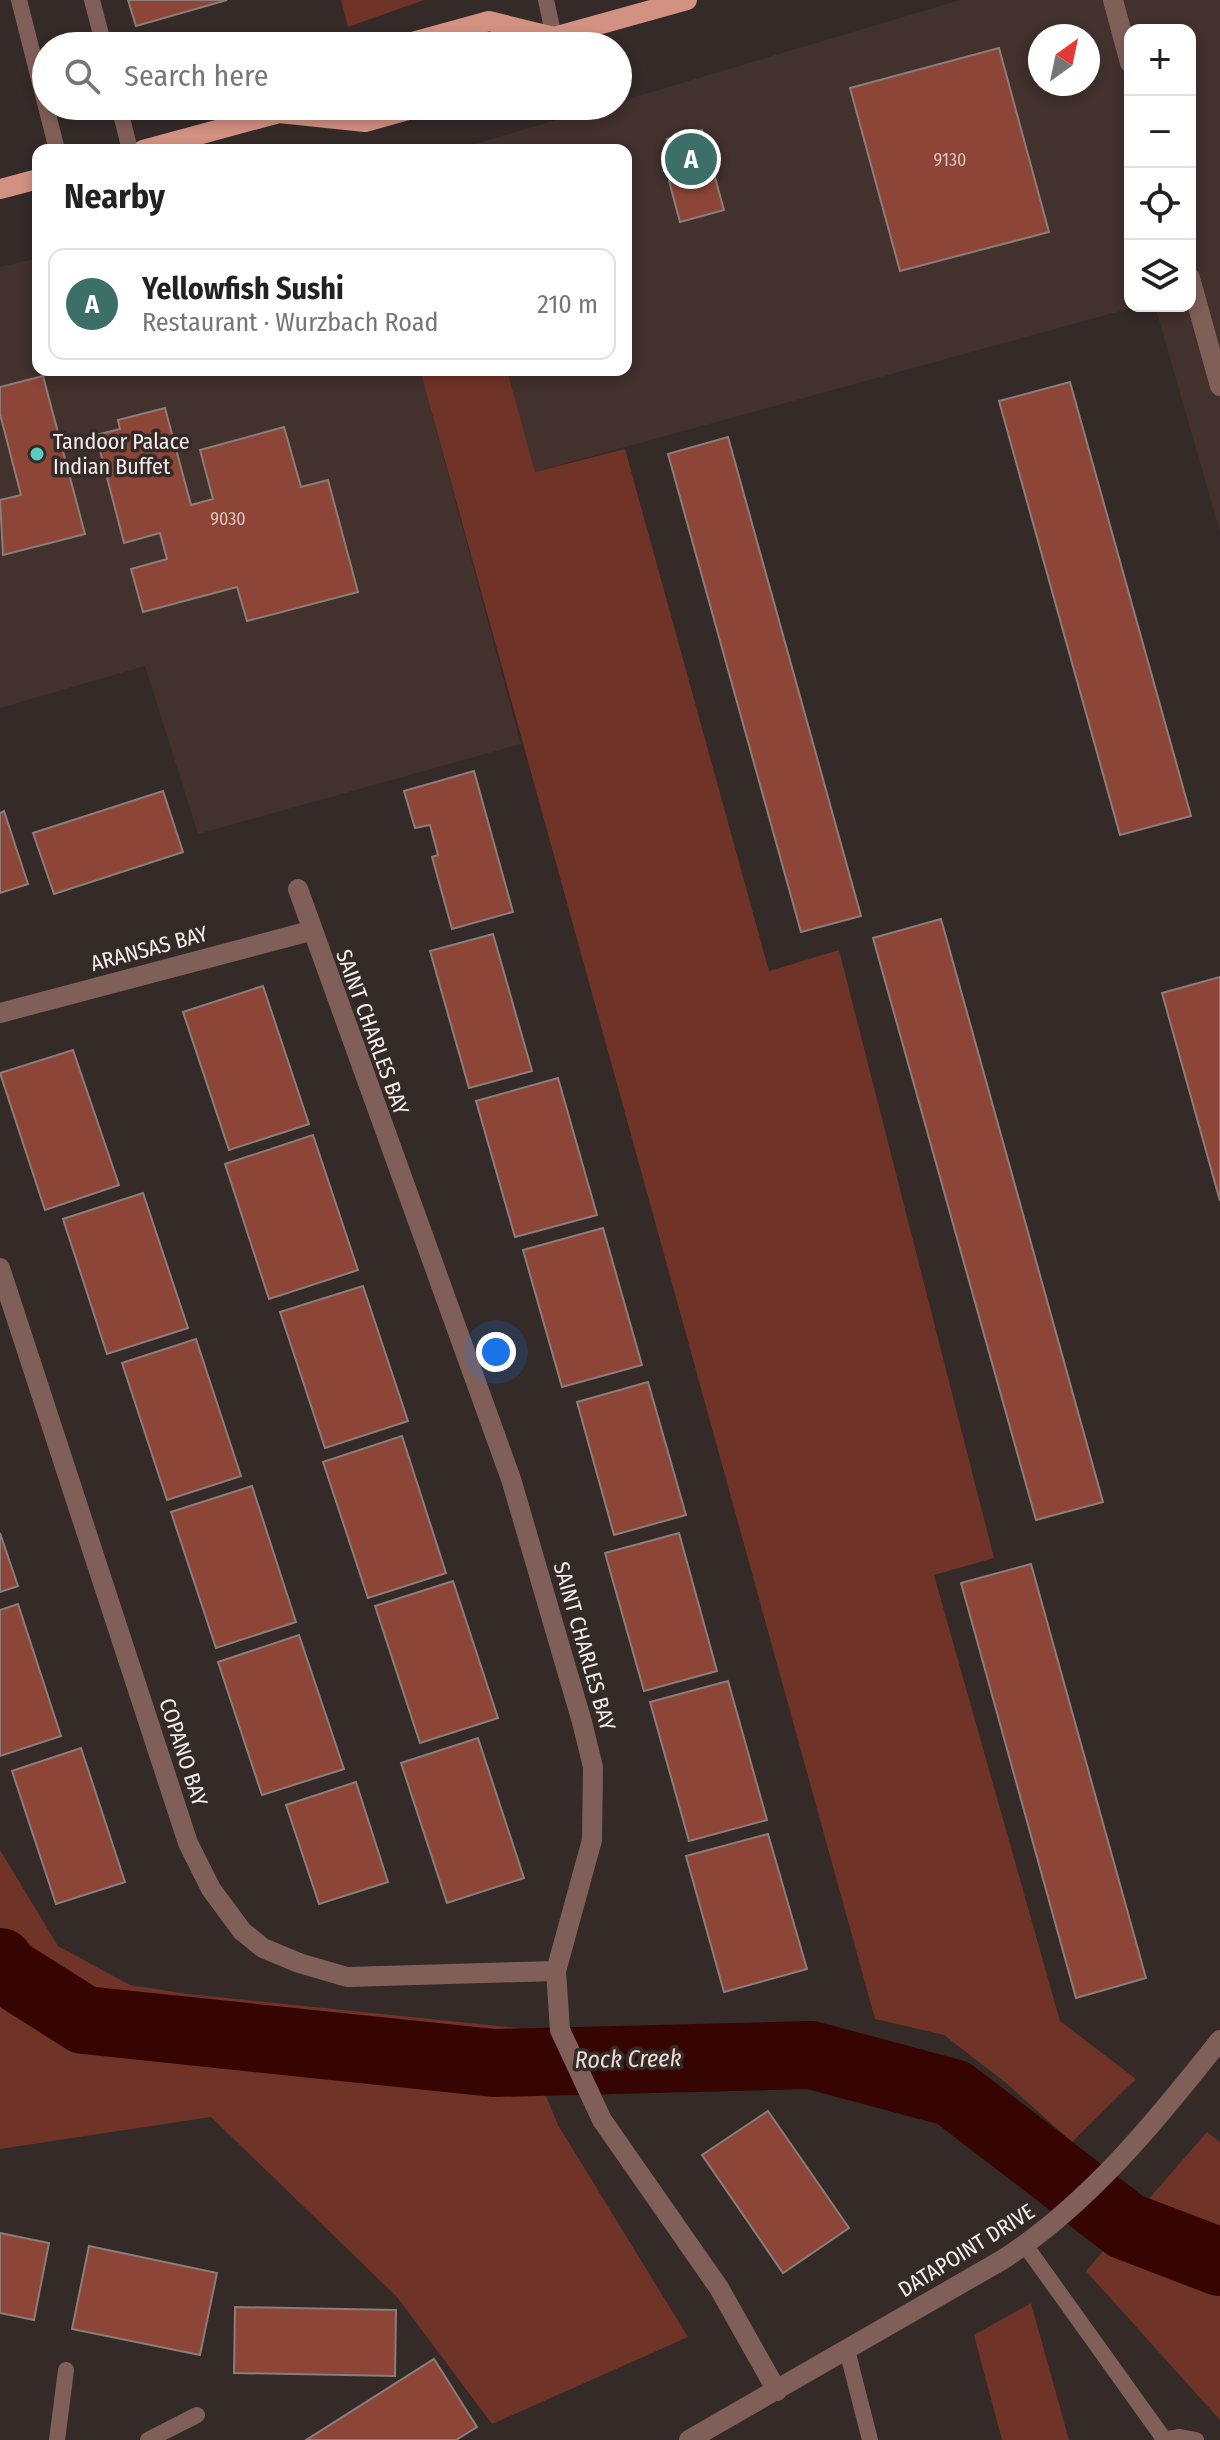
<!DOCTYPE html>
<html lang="en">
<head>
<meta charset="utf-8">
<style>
	body { margin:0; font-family:"Fira Sans Condensed",sans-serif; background:#f2f2f2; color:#222 }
	.controls { position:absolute; right:24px; top:24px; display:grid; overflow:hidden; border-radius:16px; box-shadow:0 4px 12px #0003 }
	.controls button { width:72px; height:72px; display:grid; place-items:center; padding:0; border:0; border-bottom:2px solid #e0e0e0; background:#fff; color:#222; font:40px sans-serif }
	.compass { position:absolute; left:1028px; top:24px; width:72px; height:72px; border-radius:50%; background:#fff; box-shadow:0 4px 12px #0003; rotate:33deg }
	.you { position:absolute; left:496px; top:1352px; width:28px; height:28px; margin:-20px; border:6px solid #fff; border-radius:50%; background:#1a73e8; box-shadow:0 0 0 12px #1a73e833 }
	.badge { display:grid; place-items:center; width:52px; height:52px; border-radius:50%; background:#3b6f68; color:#fff; font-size:26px; font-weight:700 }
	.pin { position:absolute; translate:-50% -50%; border:4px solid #fff; box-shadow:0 2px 8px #0006 }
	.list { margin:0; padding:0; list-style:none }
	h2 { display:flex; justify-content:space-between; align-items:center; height:104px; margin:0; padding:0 32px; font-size:34px }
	h2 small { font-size:26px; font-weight:400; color:#767676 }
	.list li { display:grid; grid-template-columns:52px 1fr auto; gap:24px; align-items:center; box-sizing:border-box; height:112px; margin:0 16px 16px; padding:0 16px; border:2px solid #e0e0e0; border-radius:16px }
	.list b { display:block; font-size:30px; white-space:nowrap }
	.list p { margin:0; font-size:26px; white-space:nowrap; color:#767676 }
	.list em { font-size:26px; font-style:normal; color:#767676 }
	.icon { flex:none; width:44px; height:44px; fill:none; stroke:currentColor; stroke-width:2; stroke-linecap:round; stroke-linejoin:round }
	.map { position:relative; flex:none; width:1220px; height:2440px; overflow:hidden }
	.search { position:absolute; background:#fff; box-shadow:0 4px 12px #0003; left:32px; top:32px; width:600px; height:88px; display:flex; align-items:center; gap:20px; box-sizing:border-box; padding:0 28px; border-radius:44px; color:#767676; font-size:30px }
	.panel { position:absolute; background:#fff; box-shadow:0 4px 12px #0003; left:32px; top:144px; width:600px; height:232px; border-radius:16px }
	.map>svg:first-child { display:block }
	.built { fill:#42312d; fill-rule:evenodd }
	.green { fill:#6f3327 }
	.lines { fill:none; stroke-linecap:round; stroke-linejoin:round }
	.river { stroke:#370501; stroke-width:68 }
	.building { fill:#8c4537; stroke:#8a7d7a; stroke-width:2 }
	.service { stroke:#805f58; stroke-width:16 }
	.minor { stroke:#805f58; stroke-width:20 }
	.primary { stroke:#d39182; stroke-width:20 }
	.poi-dot { fill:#5acebe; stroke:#342a27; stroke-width:3 }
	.labels { text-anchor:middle; stroke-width:7; stroke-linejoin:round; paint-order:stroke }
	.number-label { font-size:18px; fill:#dbc4bf }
	.poi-label { font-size:22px; fill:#f5eeec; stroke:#342a27; text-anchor:start }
	.street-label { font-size:22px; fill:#f5eeec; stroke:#342a27 }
	.water-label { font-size:24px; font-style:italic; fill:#f1dad5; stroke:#342a27 }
</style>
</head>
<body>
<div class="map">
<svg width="1220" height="2440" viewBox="0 0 1220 2440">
	<rect width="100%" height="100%" fill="#342a27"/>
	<!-- built -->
	<g class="built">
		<path d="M960,0H1220V532L1155,306H1190V30H1130V306H1139L534,472L507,370H626V150H455L603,106H618V102ZM1040,36H1088V84H1040Z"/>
		<polygon points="38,258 38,370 420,370 521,744 198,834 145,666 0,708 0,267"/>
	</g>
	<!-- green -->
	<g class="green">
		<polygon points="341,0 424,0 348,27"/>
		<polygon points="420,370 507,370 535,472 625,449 769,971 839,950 994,1558 934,1575 1060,2021 1136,2079 1072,2142 1006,2083 944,2035 875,2019"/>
		<polygon points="0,1850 58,1946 130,1985 188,1994 518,2028 558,2125 688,2337 492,2424 397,2297 211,2117 0,2149"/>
		<polygon points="1207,2132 1220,2142 1220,2420 1086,2271"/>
		<polygon points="1031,2303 1069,2440 1002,2440 974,2335"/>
	</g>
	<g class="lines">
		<!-- river -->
		<polyline class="river" points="0,1962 5,1970 84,2020 494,2063 811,2055 953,2093 1126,2226 1220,2262"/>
	</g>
	<!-- building -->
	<g class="building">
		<polygon points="128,0 227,0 136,26"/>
		<polygon points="999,48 1049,232 900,271 850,88"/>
		<polygon points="702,130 724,210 680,222 669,181 677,179 667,139"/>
		<polygon points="43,376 85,534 3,555 0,500 21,495 0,414 0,387"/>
		<polygon points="1070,382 1191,816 1120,835 999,401"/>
		<polygon points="165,408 191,505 213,499 200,450 284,427 301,487 328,480 358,592 247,621 237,587 143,612 131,569 167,559 160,533 124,543 96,435 120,429 118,420"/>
		<polygon points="728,437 861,916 801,932 668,454"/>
		<polygon points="474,771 513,912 452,929 432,857 438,855 430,825 415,828 404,791"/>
		<polygon points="163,791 183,852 54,894 33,833"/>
		<polygon points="4,811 28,884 0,893 0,813"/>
		<polygon points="941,919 1103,1502 1036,1520 873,938"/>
		<polygon points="493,934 532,1071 469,1088 430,951"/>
		<polygon points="1220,977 1220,1201 1162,993"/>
		<polygon points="263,986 309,1124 229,1150 183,1012"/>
		<polygon points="73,1050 119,1185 45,1210 0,1073"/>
		<polygon points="558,1078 597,1215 515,1237 476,1101"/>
		<polygon points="313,1135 358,1270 269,1299 225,1164"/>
		<polygon points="143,1193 188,1328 107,1354 63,1219"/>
		<polygon points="603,1228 642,1365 562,1387 523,1250"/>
		<polygon points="363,1286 408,1421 325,1448 280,1312"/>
		<polygon points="196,1339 241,1476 167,1500 122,1363"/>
		<polygon points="648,1382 686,1515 614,1535 577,1402"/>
		<polygon points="402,1436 446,1573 368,1598 323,1462"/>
		<polygon points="252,1486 296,1622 216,1648 171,1512"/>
		<polygon points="0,1533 18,1586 0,1592"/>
		<polygon points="679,1533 717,1671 644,1691 605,1553"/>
		<polygon points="1031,1564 1146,1978 1076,1998 961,1583"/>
		<polygon points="453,1581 498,1718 420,1743 375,1606"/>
		<polygon points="18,1604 61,1736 0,1756 0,1610"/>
		<polygon points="299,1635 344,1769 262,1795 218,1662"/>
		<polygon points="728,1681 767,1820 689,1841 650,1702"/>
		<polygon points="478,1738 524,1878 447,1903 401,1763"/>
		<polygon points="81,1748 125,1882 56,1904 12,1771"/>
		<polygon points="356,1782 388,1882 319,1904 286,1805"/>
		<polygon points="768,1834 807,1969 724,1992 686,1856"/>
		<polygon points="768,2111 849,2228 783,2273 702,2155"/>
		<polygon points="0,2233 49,2243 34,2320 0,2313"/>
		<polygon points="89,2246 217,2273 200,2355 72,2329"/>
		<polygon points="235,2307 396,2310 395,2376 234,2373"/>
		<polygon points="434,2359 477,2427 456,2440 306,2440"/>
	</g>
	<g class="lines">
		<!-- service -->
		<g class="service">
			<polyline points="19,0 57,150"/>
			<polyline points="92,0 104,46"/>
			<polyline points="546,0 554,37"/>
			<polyline points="119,106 130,150"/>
			<polyline points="1025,2245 1164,2439"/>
			<polyline points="847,2350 870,2440"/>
			<polyline points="57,2440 66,2370"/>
			<polyline points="148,2440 197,2415"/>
			<polyline points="1162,2440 1180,2437 1196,2440"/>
		</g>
		<!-- minor -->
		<g class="minor">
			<polyline points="1113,0 1130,63"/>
			<polyline points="1190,278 1220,386"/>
			<polyline points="298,889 511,1479 582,1722 593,1767 592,1840 556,1971 560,2030 602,2120 719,2288 777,2391"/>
			<polyline points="0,1013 310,931"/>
			<polyline points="0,1268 188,1843 211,1889 242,1931 263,1948 299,1963 347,1977 556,1971"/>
			<path d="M689,2440L1002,2260C1088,2205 1157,2120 1220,2040"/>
		</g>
		<!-- primary -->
		<g class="primary">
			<polyline points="398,46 489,21 554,37 687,0"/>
			<polyline points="143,150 279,113 365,122 422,106"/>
			<polyline points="0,189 38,179"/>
		</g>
	</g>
	<!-- markers -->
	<circle class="poi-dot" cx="37" cy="454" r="8"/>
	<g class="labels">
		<!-- number labels -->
		<g class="number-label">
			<text x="950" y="166">9130</text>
			<text x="228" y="525">9030</text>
		</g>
		<!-- poi labels -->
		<g class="poi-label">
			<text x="53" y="449">Tandoor Palace<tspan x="53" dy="25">Indian Buffet</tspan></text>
		</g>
		<!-- street labels -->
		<g class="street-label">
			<text transform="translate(149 948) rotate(-15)" y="8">ARANSAS BAY</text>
			<text transform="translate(373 1032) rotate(70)" y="8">SAINT CHARLES BAY</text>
			<text transform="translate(585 1646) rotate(74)" y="8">SAINT CHARLES BAY</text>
			<text transform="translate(184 1752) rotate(72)" y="8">COPANO BAY</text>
			<text transform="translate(966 2250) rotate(-32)" y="8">DATAPOINT DRIVE</text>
		</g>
		<!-- water labels -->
		<g class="water-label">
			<text transform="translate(628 2059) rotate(-1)" y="8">Rock Creek</text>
		</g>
	</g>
</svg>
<div class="controls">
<button>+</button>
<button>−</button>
<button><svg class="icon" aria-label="locate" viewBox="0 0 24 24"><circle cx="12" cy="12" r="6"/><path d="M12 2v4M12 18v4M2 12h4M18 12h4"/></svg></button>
<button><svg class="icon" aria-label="layers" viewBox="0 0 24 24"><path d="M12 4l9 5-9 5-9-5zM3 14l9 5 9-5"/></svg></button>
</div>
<svg class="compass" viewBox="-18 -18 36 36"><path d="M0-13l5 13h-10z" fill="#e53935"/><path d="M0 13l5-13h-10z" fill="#767676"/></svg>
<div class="you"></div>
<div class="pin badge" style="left:691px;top:159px">A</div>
<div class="search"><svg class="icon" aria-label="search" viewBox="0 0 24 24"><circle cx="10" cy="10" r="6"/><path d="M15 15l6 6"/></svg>Search here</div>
<section class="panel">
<h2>Nearby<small></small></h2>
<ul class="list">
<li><span class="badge">A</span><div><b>Yellowfish Sushi</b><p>Restaurant · Wurzbach Road</p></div><em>210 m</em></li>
</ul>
</section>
</div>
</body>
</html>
